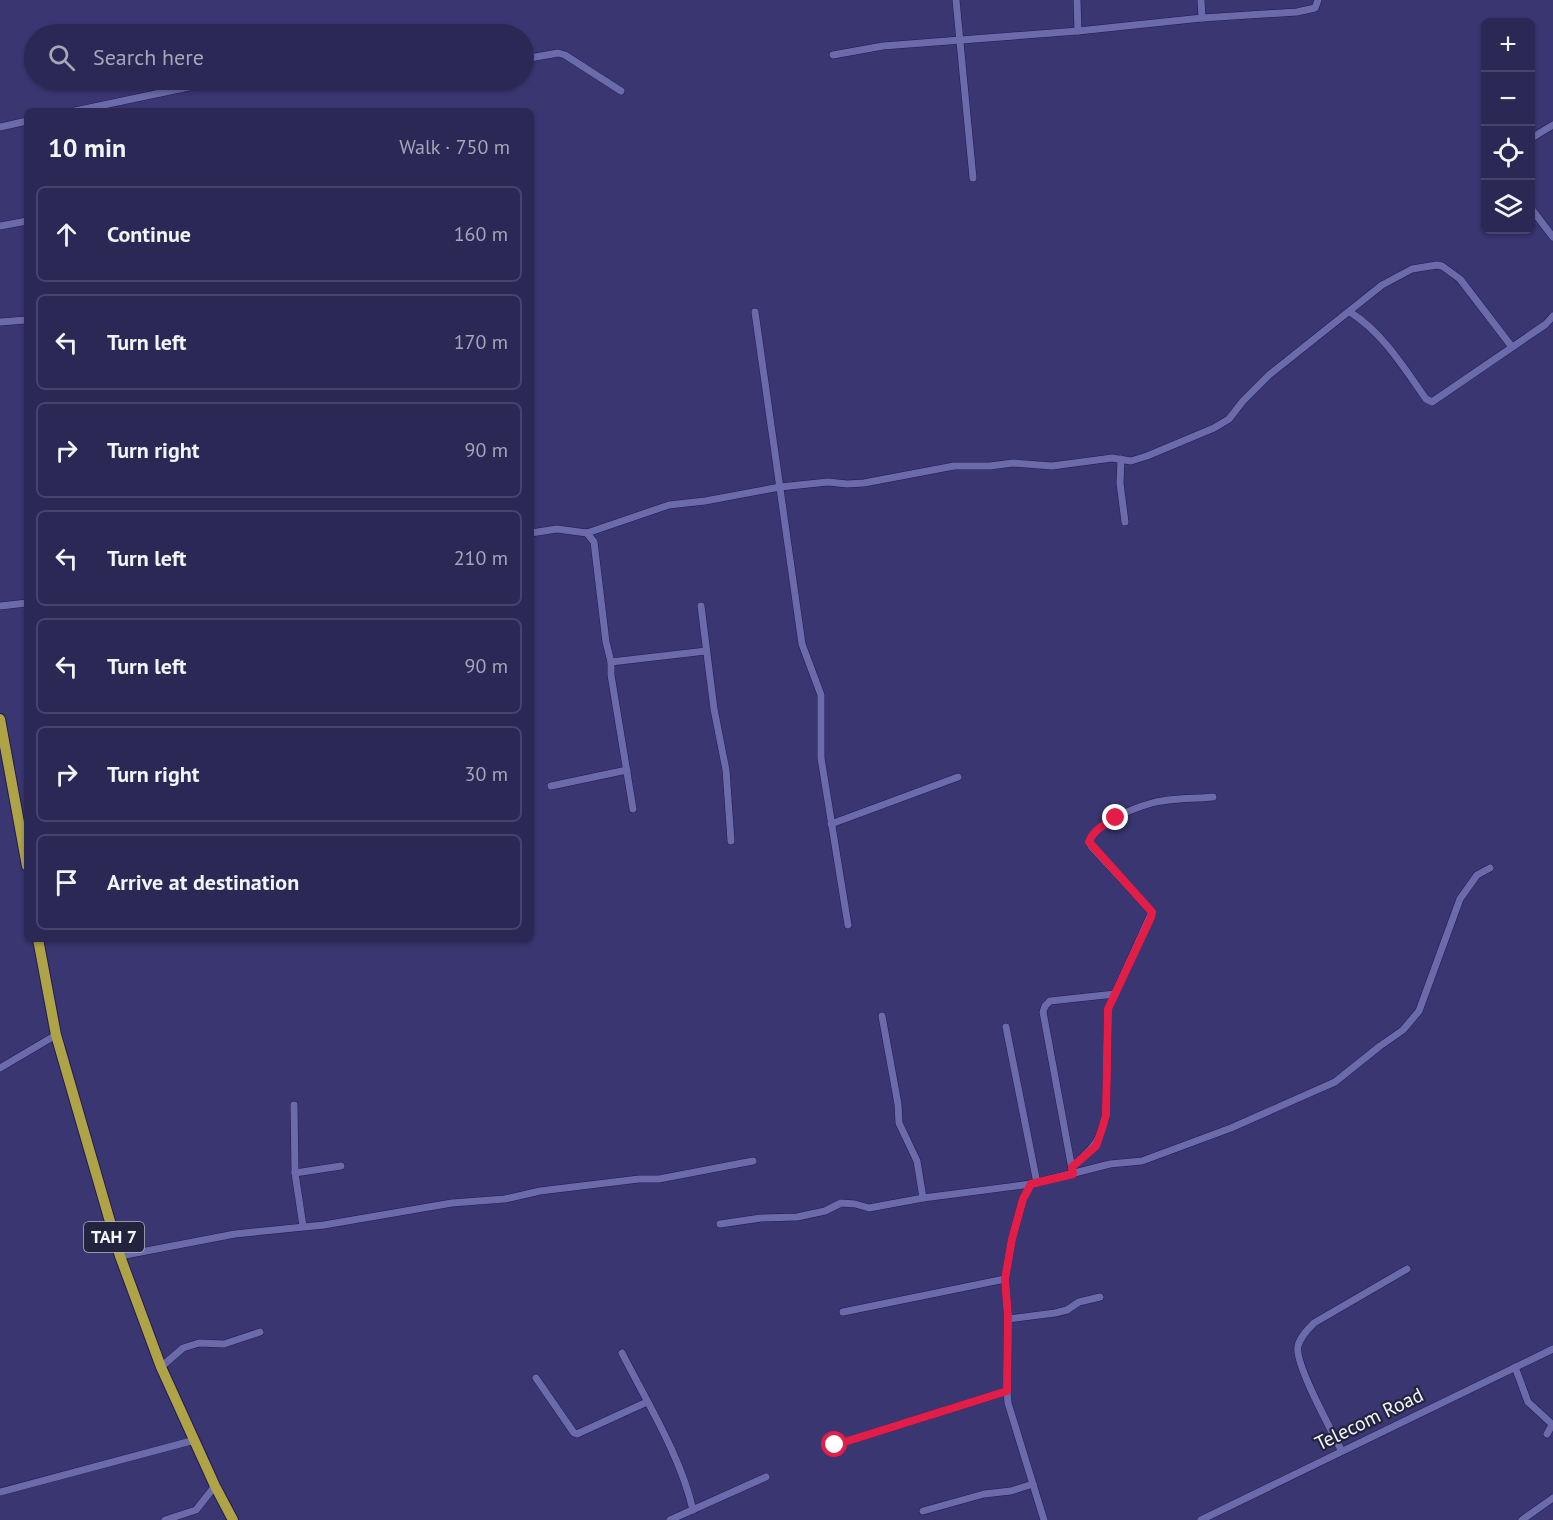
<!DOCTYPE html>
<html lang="en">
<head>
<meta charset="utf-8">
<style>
	body { margin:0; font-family:"PT Sans",sans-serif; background:#33305b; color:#f1f3f6 }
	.controls { position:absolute; right:18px; top:18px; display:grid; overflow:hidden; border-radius:9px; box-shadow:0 2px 4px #0004 }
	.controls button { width:54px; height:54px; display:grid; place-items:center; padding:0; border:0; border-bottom:2px solid #47446c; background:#2b2855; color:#f1f3f6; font:30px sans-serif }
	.stop { position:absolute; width:18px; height:18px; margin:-14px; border:4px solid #e11d48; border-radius:50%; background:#fff }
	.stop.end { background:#e11d48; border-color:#fff; box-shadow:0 2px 6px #0008 }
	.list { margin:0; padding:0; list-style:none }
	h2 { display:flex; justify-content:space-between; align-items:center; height:78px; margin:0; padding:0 24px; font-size:26px }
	h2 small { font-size:20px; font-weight:400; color:#a6a6b9 }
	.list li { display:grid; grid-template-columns:39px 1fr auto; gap:18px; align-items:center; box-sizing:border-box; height:96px; margin:0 12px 12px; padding:0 12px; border:2px solid #47446c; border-radius:9px }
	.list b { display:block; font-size:22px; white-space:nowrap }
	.list em { font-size:20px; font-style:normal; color:#a6a6b9 }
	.icon { flex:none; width:33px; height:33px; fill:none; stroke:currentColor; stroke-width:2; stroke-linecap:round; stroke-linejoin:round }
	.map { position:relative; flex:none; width:1553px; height:1520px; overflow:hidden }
	.search { position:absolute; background:#2b2855; box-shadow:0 2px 4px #0004; left:24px; top:24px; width:510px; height:66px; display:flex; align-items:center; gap:15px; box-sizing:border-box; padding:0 21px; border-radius:33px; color:#a6a6b9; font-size:22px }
	.panel { position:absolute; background:#2b2855; box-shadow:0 2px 4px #0004; left:24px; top:108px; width:510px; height:834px; border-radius:9px }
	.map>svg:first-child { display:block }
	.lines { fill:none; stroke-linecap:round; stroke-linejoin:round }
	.minor-casing { stroke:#221b53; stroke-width:8 }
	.trunk-casing { stroke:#221b53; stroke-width:12 }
	.minor { stroke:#6b6bab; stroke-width:7 }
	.trunk { stroke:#afa347; stroke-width:10 }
	.route { stroke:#e11d48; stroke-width:8 }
	.labels { text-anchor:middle; stroke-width:4.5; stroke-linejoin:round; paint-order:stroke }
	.shield { fill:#23233d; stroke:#b5b5c3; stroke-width:1.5 }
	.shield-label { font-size:18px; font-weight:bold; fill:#f4f4fc }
	.street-label { font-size:20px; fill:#f4f4fc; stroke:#23233d }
</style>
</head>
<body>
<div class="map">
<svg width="1553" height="1520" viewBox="0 0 1553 1520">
	<rect width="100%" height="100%" fill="#393671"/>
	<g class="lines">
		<!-- minor casing -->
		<g class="minor-casing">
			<g id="minor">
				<polyline points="956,0 973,178"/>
				<polyline points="1077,0 1078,31"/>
				<polyline points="1201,0 1202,18"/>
				<polyline points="833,55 883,46 1078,31 1202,18 1297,12 1315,8 1318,0"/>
				<polyline points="524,59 558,53 565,55 621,91"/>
				<polyline points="75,111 203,84 231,80"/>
				<polyline points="0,127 27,121"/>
				<polyline points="1530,139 1553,125"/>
				<polyline points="1530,207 1553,237"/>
				<polyline points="0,226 27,221"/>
				<polyline points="755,312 802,644 821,695 821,758 848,925"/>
				<path d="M1350,312C1383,333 1404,368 1426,399L1432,402L1546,324L1553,316"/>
				<polyline points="0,322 27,320"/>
				<polyline points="1121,459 1120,483 1125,522"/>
				<polyline points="531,533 557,529 587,533 669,505 705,501 780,487 828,482 847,484 864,483 954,466 990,466 1013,463 1052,466 1112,458 1131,461 1147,456 1214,428 1229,419 1243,401 1269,375 1382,285 1412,269 1437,265 1442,266 1460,279 1512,347"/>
				<polyline points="587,533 594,542 606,642 611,662 706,651"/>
				<polyline points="0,606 27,603"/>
				<polyline points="701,606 714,709 726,770 731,841"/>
				<polyline points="611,662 611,675 633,809"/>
				<polyline points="551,786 627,770"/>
				<polyline points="831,824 958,777"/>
				<polyline points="882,1016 898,1104 899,1123 917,1161 923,1198 1031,1184"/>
				<polyline points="1006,1027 1037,1183"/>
				<polyline points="0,1068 56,1035"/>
				<polyline points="294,1105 295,1173 303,1226"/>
				<path d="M1072,1167C1094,1146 1098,1146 1106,1115L1108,1009L1152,912L1091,846L1089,842C1095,823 1134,808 1152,803C1171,798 1193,799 1213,797"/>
				<polyline points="1072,1169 1043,1012 1045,1006 1050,1001 1115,994"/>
				<polyline points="295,1173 341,1166"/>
				<polyline points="720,1224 761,1218 797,1217 825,1211 841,1203 855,1204 869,1208 923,1198"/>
				<polyline points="120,1256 235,1234 324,1225 452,1203 505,1199 540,1191 639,1179 659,1179 753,1161"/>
				<polyline points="843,1312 1005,1279"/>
				<polyline points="1008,1319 1055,1313 1067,1310 1079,1302 1100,1297"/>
				<path d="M622,1353C648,1404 680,1455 693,1510"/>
				<polyline points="161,1367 183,1348 199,1343 224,1344 260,1332"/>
				<polyline points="1515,1367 1528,1402 1553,1425"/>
				<polyline points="536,1378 574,1433 577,1434 647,1402"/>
				<polyline points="1547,1434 1552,1425"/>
				<polyline points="835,1445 1007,1391"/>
				<path d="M1341,1450C1332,1431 1294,1363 1298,1346C1300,1337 1308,1329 1314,1323L1407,1269"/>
				<polyline points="0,1492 195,1440"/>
				<polyline points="923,1511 984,1494 1011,1491 1033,1484"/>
				<polyline points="165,1520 196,1510 215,1486"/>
				<polyline points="670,1520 766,1477"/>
				<polyline points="1044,1520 1008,1403 1007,1391 1008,1317 1005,1279 1012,1239 1023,1199 1031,1184 1110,1164 1142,1161 1231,1128 1335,1082 1380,1046 1403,1030 1419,1011 1460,899 1477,875 1490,868"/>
				<polyline points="1201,1520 1553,1349"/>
				<polyline points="1522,1520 1553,1498"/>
			</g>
		</g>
		<!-- trunk casing -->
		<g class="trunk-casing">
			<g id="trunk">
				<polyline points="0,719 27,866"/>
				<polyline points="38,939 56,1035 120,1256 161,1367 215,1486 233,1520"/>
			</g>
		</g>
		<!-- minor -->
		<use href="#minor" class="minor"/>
		<!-- trunk -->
		<use href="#trunk" class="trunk"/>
	</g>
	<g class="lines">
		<!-- route -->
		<path class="route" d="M835,1445L1007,1391L1008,1317L1005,1279L1012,1239L1023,1199L1031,1184L1073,1174L1072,1167L1096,1146L1102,1129L1106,1115L1108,1009L1151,917L1152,912L1089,842C1093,830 1105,824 1116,818"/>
	</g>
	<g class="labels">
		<!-- shield labels -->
		<rect class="shield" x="84" y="1222" width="60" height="30" rx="4.5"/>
		<g class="shield-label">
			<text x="114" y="1243">TAH 7</text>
		</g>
		<!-- street labels -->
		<g class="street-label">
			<text transform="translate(1369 1419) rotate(-26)" y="7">Telecom Road</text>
		</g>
	</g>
</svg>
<div class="controls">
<button>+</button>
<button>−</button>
<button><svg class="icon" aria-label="locate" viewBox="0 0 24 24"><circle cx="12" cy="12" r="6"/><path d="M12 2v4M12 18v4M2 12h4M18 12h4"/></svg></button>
<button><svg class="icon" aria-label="layers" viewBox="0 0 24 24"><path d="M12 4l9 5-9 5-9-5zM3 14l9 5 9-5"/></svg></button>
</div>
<div class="stop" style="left:835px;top:1445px"></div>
<div class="stop end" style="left:1116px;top:818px"></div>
<div class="search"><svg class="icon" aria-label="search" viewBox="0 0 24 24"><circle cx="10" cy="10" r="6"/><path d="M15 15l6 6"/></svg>Search here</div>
<section class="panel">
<h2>10 min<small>Walk · 750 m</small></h2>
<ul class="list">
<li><svg class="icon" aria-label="ahead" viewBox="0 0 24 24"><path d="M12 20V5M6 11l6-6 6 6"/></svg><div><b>Continue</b></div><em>160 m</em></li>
<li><svg class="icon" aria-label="left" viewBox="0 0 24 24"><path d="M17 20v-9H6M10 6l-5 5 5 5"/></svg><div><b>Turn left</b></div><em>170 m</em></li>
<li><svg class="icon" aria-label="right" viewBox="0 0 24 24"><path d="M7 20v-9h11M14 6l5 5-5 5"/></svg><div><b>Turn right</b></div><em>90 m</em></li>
<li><svg class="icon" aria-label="left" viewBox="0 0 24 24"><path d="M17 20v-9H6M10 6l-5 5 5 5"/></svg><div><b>Turn left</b></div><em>210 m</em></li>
<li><svg class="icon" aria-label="left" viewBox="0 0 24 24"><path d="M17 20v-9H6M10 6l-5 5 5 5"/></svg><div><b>Turn left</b></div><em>90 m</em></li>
<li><svg class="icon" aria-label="right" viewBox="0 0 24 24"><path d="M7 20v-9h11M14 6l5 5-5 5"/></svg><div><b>Turn right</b></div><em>30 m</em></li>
<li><svg class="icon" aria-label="arrive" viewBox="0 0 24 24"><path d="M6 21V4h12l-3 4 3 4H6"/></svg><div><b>Arrive at destination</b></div></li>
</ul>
</section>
</div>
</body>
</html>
